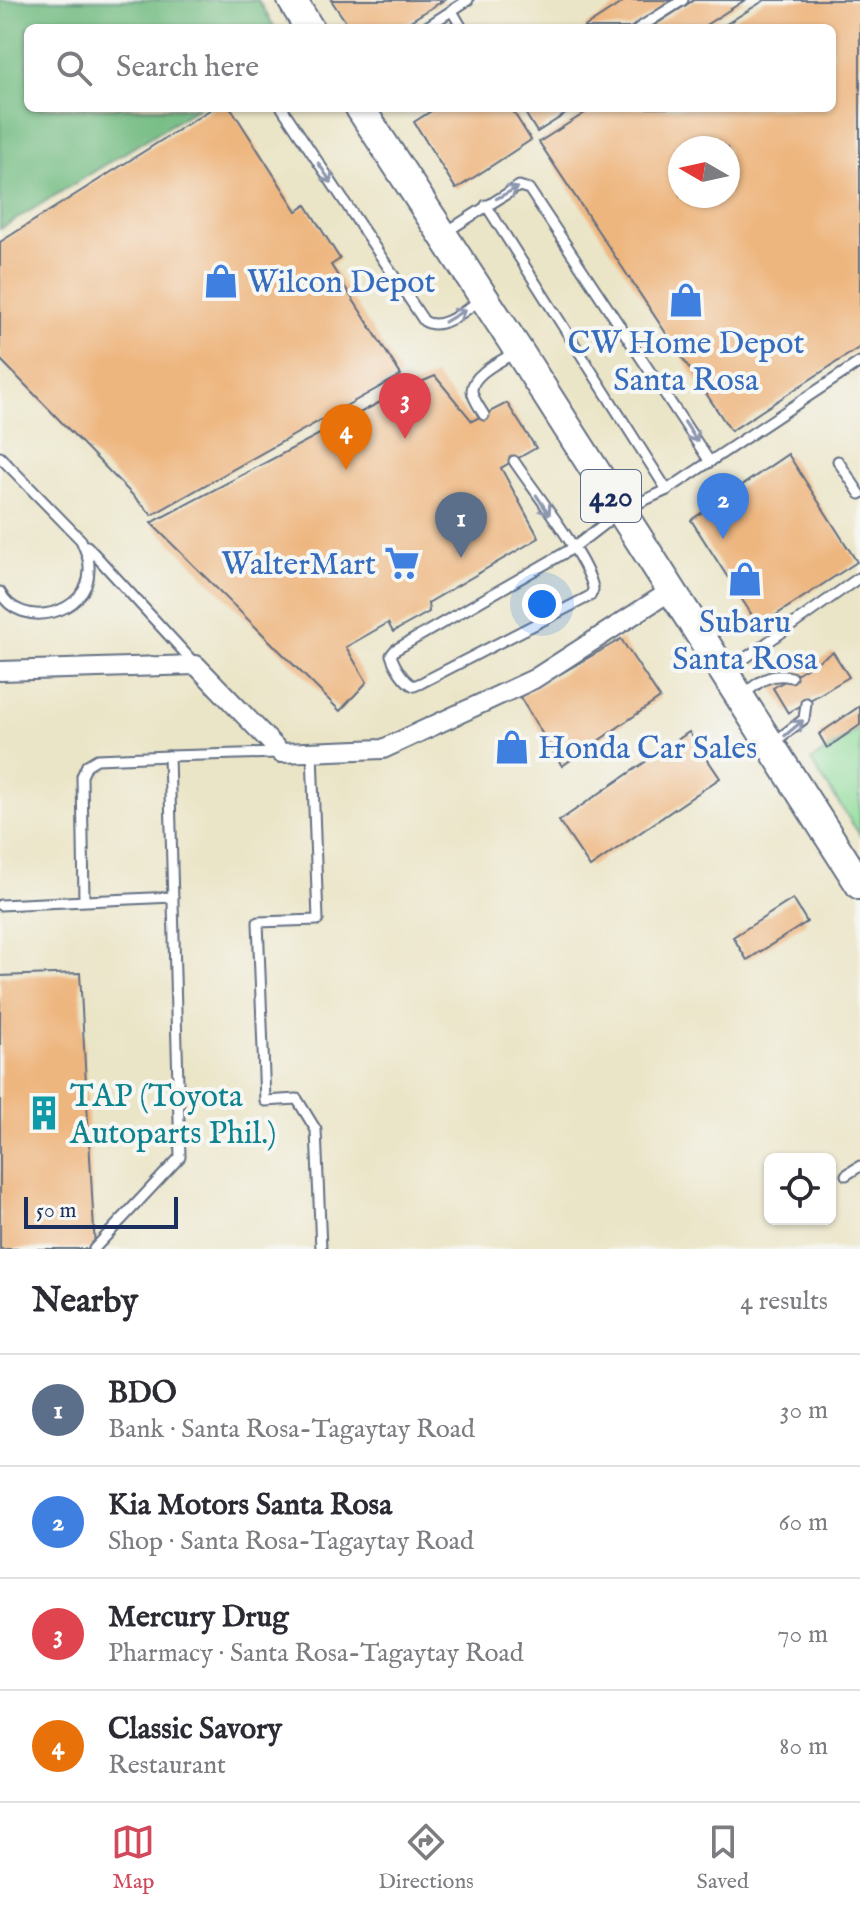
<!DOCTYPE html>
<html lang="en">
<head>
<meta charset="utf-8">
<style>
	body { margin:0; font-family:"IM FELL English",serif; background:#f7f7f7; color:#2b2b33 }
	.controls { position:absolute; right:24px; bottom:24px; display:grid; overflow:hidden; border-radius:12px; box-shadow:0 2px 6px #0004 }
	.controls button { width:72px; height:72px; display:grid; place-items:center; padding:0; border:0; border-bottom:2px solid #e1e1e2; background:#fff; color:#2b2b33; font:40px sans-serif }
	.compass { position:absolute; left:668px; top:136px; width:72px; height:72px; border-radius:50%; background:#fff; box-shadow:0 2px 6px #0004; rotate:279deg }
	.scale { position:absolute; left:24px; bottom:20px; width:154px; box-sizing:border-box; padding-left:8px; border:4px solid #1b2f5e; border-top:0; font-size:22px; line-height:28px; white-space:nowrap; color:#1b2f5e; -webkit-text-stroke:6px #f6f6f2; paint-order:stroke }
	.you { position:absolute; left:542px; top:604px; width:28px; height:28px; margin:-20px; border:6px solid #fff; border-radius:50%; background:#1a73e8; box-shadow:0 0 0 12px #1a73e833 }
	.badge { display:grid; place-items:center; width:52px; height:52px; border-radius:50%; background:#d1495b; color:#fff; font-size:26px; font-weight:700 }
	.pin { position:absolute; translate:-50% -66px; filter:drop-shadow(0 2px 4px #0008) }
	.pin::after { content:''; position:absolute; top:42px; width:28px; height:24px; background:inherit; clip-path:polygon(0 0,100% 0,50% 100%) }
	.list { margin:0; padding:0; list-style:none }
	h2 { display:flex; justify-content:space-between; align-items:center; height:104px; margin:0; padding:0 32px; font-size:34px }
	h2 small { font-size:26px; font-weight:400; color:#7c7c81 }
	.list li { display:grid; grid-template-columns:52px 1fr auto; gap:24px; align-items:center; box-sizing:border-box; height:112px; padding:0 32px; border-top:2px solid #e1e1e2 }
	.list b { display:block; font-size:30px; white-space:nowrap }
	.list p { margin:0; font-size:26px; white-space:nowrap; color:#7c7c81 }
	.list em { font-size:26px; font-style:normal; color:#7c7c81 }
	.icon { flex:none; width:44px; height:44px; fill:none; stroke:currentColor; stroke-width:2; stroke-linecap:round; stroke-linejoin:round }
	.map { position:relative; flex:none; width:860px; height:1249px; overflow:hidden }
	.search { position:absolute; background:#fff; box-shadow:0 2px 6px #0004; left:24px; right:24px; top:24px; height:88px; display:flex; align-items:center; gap:20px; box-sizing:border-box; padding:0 28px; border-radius:12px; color:#7c7c81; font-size:30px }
	.sheet { height:552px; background:#fff }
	nav { display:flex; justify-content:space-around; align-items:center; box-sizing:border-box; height:112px; border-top:2px solid #e1e1e2; background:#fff; font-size:22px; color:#7c7c81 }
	nav a { display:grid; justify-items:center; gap:4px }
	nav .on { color:#d1495b }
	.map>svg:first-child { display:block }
	.green { fill:#8fdc9a; stroke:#55867c; stroke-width:2 }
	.forest { fill:#73bc82; stroke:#477670; stroke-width:2 }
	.building { fill:#eeb67f; fill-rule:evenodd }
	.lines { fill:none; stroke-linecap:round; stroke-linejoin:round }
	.service-casing { stroke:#646f83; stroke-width:13 }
	.minor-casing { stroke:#646f83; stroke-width:22 }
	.primary-casing { stroke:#646f83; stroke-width:32 }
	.service { stroke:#fff; stroke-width:9 }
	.minor { stroke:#fff; stroke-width:18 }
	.primary { stroke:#fff; stroke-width:28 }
	.oneway { stroke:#8d97ae }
	.labels { text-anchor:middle; stroke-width:8; stroke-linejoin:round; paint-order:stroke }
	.shield { fill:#f6f6f2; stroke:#5d6b8a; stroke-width:2 }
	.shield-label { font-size:30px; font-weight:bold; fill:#1b2f5e }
	.shop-label { font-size:32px; fill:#366cbe; stroke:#f6f6f2; text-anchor:start }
	.culture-label { font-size:32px; fill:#0d838f; stroke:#f6f6f2; text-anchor:start }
</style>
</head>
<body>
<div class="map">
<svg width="860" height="1249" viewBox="0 0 860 1249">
	<rect width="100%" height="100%" fill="#f6f6f2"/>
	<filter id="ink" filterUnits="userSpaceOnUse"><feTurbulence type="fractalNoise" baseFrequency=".0125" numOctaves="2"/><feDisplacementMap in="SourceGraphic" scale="16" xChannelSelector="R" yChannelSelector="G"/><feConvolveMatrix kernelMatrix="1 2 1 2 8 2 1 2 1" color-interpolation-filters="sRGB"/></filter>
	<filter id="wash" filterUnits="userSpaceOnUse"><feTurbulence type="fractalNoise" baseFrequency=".006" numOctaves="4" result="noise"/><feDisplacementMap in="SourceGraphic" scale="32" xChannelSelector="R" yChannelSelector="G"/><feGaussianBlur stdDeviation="1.8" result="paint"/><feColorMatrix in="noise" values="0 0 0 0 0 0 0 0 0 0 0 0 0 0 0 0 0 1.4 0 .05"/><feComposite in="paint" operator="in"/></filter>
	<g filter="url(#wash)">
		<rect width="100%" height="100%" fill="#ebe5c7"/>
		<!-- green -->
		<polygon class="green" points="860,728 860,835 811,761"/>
		<!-- forest -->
		<polygon class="forest" points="0,0 258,0 275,28 28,28 28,108 198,108 0,229"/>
		<g id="blocks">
			<!-- building -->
			<g class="building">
				<polygon points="331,0 444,0 399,28 350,28"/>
				<polygon points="626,0 673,0 630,28 583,28"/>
				<polygon points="694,0 745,0 701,28 650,28"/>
				<path d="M765,0H860V347L731,431L539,142L593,108H832V28H720ZM680,148H728V196H680Z"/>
				<polygon points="213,108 231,108 297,211 306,205 340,259 331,265 401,375 152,515 0,359 0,242"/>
				<polygon points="436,108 511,108 531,140 456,189 414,122"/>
				<polygon points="522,108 575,108 537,132"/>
				<polygon points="435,376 472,421 507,403 536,448 501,468 539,538 428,603 429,612 393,632 388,623 346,647 367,682 340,711 151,523 405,389"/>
				<polygon points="788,454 857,562 759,626 691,520"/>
				<polygon points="621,639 660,698 562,766 520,697"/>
				<polygon points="833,652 849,677 788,713 773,688"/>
				<polygon points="860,706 860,725 827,748 819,734"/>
				<polygon points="689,732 720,778 590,867 559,821"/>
				<polygon points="793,899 807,922 747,960 733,937"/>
				<polygon points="80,973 95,1249 0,1249 0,976"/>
			</g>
		</g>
	</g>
	<g filter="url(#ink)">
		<use href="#blocks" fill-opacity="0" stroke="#646f83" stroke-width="2"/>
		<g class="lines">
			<!-- service casing -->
			<g class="service-casing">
				<g id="service">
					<polyline points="452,11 462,28"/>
					<polyline points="425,28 468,0"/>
					<polyline points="639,28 683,0"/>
					<path d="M282,108L424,321C442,332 465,310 480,300"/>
					<polyline points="486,205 667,490"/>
					<polyline points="446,232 519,186 529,189 710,462"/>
					<path d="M484,415C480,408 473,399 472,391C471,374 503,360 516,352"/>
					<path d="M0,457L81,540C85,550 90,559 89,570C89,615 20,631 0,592"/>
					<path d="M514,461C534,491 583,553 592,584C594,591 593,590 590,596L421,683L414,686C404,682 394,665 391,655L395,650L573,548L621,511L667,490L860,362"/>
					<polyline points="838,461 860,494"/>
					<polyline points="87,546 196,665"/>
					<polyline points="727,671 860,577"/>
					<path d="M742,696C758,682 770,672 791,677"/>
					<polyline points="773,743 804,719 806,703"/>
					<polyline points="312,752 318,920 258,922 265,1101 297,1099 316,1130 321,1249"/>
					<polyline points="84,900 82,776 87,765 97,759 169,756"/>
					<polyline points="0,905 173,897"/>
					<polyline points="846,1175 860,1166"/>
					<polyline points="94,1249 180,1157 169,756 278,753"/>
				</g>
			</g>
			<!-- minor casing -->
			<g class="minor-casing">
				<polyline id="minor" points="0,671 196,665 281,753 383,749 534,679 672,590"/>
			</g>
			<!-- primary casing -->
			<g class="primary-casing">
				<g id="primary">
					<polyline points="292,0 309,28"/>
					<polyline points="360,108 518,350 860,885"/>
				</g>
			</g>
			<!-- service -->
			<use href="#service" class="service"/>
			<!-- minor -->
			<use href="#minor" class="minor"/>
			<!-- primary -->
			<use href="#primary" class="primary"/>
		</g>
		<!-- one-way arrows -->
		<defs><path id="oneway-shaft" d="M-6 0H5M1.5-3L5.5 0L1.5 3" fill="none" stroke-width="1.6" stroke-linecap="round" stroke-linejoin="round" transform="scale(2)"/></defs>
		<g class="oneway">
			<use href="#oneway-shaft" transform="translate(325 173) rotate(56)"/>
			<use href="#oneway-shaft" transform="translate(507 193) rotate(-28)"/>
			<use href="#oneway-shaft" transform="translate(455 316) rotate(-31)"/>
			<use href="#oneway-shaft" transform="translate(691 432) rotate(57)"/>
			<use href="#oneway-shaft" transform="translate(543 505) rotate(56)"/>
			<use href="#oneway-shaft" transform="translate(794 728) rotate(-40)"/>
		</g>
	</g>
	<!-- icons -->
	<defs>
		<g id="shop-bare" transform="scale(2.76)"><path d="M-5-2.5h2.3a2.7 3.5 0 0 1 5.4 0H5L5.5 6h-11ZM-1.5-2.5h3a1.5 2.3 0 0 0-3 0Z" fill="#3f7fe0" stroke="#f6f6f2" stroke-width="2.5" paint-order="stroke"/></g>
		<g id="supermarket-bare" transform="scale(2.76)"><path d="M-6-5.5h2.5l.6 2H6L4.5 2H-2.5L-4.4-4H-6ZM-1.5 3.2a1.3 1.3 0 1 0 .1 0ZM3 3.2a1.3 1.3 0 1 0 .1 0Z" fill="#3f7fe0" stroke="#f6f6f2" stroke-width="2.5" paint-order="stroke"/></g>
		<g id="building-bare" transform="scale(2.76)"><path d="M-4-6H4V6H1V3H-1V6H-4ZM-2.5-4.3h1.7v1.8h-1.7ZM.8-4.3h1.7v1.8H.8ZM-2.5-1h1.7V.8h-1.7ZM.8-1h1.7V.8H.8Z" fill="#0f9aa8" stroke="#f6f6f2" stroke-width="2.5" paint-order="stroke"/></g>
	</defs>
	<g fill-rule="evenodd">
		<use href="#shop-bare" x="221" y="281"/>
		<use href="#shop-bare" x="686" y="300"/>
		<use href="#supermarket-bare" x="402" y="563"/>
		<use href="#shop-bare" x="745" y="579"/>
		<use href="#shop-bare" x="512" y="747"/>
		<use href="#building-bare" x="44" y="1113"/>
	</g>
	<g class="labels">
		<!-- shield labels -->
		<rect class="shield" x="581" y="470" width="60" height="52" rx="6"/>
		<g class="shield-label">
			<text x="611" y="506">420</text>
		</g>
		<!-- shop labels -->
		<g class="shop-label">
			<text x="247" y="292">Wilcon Depot</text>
			<text x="686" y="353" text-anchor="middle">CW Home Depot<tspan x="686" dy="37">Santa Rosa</tspan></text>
			<text x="376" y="574" text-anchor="end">WalterMart</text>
			<text x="745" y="632" text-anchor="middle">Subaru<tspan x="745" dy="37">Santa Rosa</tspan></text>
			<text x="538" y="758">Honda Car Sales</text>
		</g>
		<!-- culture labels -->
		<g class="culture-label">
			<text x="70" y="1106">TAP (Toyota<tspan x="70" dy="37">Autoparts Phil.)</tspan></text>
		</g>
	</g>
</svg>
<div class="controls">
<button><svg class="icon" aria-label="locate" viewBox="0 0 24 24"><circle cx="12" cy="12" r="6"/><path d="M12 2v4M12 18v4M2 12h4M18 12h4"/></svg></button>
</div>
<svg class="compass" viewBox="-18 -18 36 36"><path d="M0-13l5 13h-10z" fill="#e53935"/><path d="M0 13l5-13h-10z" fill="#7c7c81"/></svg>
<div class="scale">50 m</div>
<div class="you"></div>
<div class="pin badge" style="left:461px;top:558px;background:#5c6f8a">1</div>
<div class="pin badge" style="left:723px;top:539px;background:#3f7fe0">2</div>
<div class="pin badge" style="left:405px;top:439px;background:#e0444e">3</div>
<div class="pin badge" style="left:346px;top:470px;background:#e8710a">4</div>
<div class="search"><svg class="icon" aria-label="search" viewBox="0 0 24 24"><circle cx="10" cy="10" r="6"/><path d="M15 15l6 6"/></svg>Search here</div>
</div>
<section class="sheet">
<h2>Nearby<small>4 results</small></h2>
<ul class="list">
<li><span class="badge" style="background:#5c6f8a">1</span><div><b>BDO</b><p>Bank · Santa Rosa-Tagaytay Road</p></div><em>30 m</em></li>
<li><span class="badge" style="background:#3f7fe0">2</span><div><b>Kia Motors Santa Rosa</b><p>Shop · Santa Rosa-Tagaytay Road</p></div><em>60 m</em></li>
<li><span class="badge" style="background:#e0444e">3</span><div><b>Mercury Drug</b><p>Pharmacy · Santa Rosa-Tagaytay Road</p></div><em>70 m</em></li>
<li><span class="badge" style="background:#e8710a">4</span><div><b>Classic Savory</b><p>Restaurant</p></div><em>80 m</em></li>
</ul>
</section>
<nav>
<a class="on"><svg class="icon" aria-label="map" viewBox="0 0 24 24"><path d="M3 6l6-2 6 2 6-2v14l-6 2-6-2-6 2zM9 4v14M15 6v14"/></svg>Map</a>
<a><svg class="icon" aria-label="directions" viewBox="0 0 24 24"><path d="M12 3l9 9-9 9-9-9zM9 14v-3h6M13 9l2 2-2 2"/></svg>Directions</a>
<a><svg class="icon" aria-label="saved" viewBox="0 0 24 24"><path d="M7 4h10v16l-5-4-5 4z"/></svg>Saved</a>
</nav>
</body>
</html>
